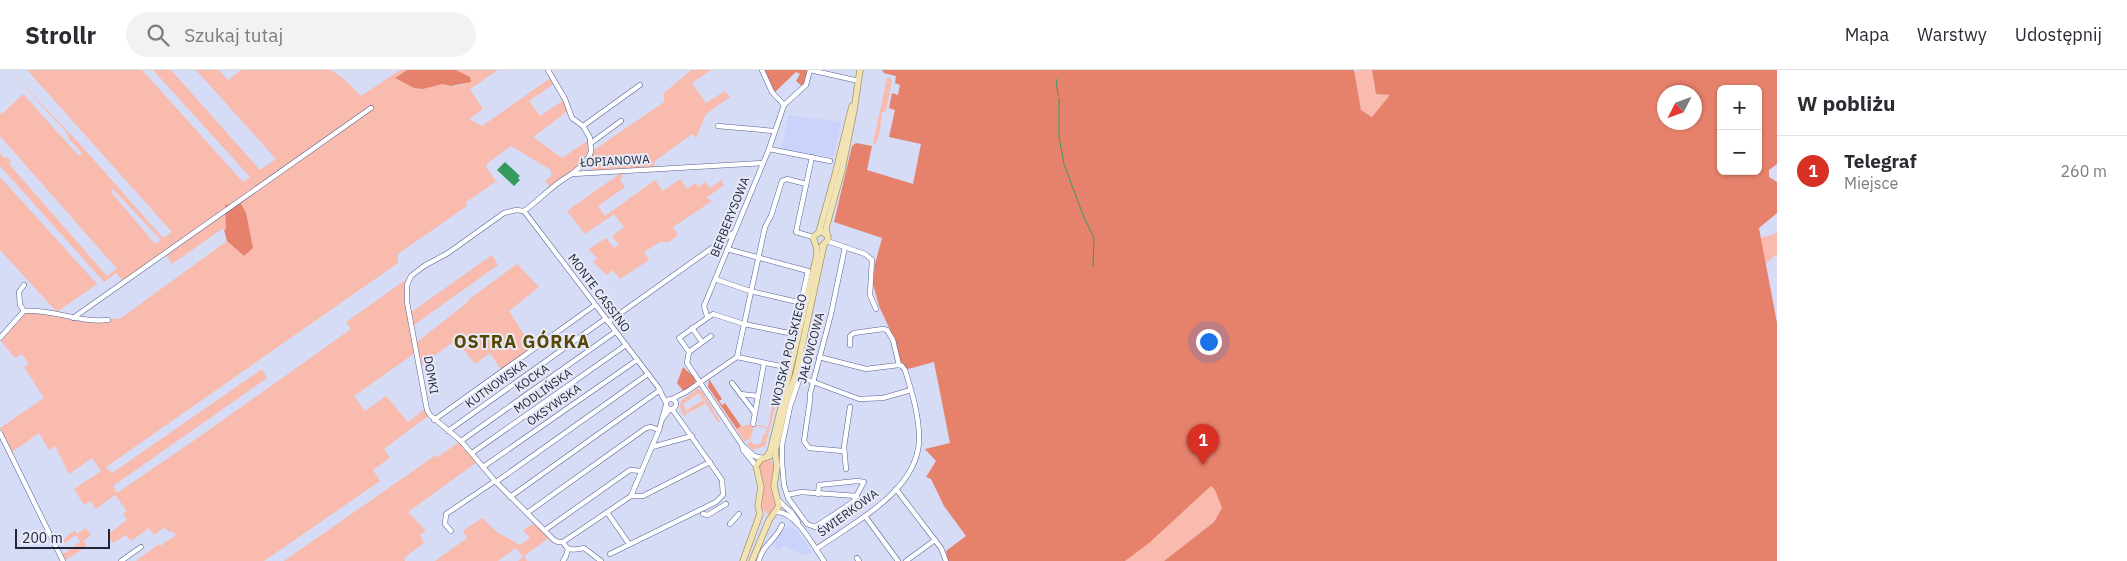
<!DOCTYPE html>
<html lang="pl">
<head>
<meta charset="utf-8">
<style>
	body { margin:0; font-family:"IBM Plex Sans",sans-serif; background:#f2f2f3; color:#2b2b33 }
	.controls { position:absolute; right:15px; top:15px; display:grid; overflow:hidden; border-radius:8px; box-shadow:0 1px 4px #0004 }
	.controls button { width:45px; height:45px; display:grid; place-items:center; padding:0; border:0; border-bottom:1px solid #e1e1e2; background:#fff; color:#2b2b33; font:25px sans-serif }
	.compass { position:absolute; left:1657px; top:15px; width:45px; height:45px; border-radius:50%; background:#fff; box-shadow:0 1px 4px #0004; rotate:228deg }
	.scale { position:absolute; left:15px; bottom:12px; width:95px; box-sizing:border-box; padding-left:5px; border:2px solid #20253b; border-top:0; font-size:14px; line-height:18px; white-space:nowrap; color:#20253b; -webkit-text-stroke:4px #e7eaf6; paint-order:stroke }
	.you { position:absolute; left:1208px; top:271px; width:18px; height:18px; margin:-12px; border:4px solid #fff; border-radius:50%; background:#1a73e8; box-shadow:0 0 0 8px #1a73e833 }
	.badge { display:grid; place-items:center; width:32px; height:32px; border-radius:50%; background:#d93025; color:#fff; font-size:16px; font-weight:700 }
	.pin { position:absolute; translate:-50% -41px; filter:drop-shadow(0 1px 2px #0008) }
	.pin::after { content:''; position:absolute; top:26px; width:18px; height:15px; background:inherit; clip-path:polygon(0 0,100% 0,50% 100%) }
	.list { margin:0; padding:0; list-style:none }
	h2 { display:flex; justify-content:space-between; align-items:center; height:65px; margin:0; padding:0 20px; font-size:21px }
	h2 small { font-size:16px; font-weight:400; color:#7c7c81 }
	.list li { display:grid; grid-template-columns:32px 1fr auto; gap:15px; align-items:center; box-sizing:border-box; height:70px; padding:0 20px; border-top:1px solid #e1e1e2 }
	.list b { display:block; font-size:19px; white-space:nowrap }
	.list p { margin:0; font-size:16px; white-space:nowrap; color:#7c7c81 }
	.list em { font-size:16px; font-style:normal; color:#7c7c81 }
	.icon { flex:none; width:28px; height:28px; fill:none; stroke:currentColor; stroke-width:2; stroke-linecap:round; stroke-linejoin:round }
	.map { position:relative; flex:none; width:1777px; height:491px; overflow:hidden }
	header { display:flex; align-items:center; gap:30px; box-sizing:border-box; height:70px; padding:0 25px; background:#fff; border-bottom:1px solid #e1e1e2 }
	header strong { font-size:24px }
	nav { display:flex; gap:28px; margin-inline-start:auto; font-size:18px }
	.search { width:350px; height:45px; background:#f2f2f3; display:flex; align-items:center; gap:12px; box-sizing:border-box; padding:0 18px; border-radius:28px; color:#7c7c81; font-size:19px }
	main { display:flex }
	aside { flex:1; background:#fff }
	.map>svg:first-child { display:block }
	.built { fill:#c9d3fc }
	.green { fill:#f9bbad; fill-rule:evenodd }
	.forest { fill:#e6816b; fill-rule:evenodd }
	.water { fill:#369a5f }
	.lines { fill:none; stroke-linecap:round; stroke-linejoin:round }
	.stream { stroke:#369a5f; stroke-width:1 }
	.minor-casing { stroke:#556095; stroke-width:5.5 }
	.major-casing { stroke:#a29568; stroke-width:7 }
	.minor { stroke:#fff; stroke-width:4.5 }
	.major { stroke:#f1e3b3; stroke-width:5.5 }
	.labels { text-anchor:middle; stroke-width:4; stroke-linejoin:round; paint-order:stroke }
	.street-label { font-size:12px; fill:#20253b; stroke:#e7eaf6 }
	.district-label { font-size:18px; font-weight:bold; letter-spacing:1px; fill:#574705; stroke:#e7eaf6 }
</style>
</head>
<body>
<header>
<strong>Strollr</strong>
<div class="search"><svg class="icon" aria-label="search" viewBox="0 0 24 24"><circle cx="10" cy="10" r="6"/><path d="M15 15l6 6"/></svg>Szukaj tutaj</div>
<nav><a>Mapa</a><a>Warstwy</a><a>Udostępnij</a></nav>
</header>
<main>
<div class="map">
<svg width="1777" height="491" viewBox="0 0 1777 491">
	<rect width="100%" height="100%" fill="#d6dcf5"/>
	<!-- built -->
	<g class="built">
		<polygon points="789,45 818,50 819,48 841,52 833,87 781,79"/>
		<polygon points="789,456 796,460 812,482 805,485 783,476 779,481 770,473"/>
	</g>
	<!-- green -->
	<g class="green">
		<path d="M9,0L78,72L163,168L172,162L27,0H142L243,112L250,107L153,0H171L260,100L276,89L196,0H219L228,10L241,0H331L344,9L361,26L400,0H407L396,7L423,19L442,14L451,16L463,15L470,7L456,0H498L470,19L483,39L469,49L482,56L552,7L555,13L529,31L540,46L565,29L569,40L533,67L562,88L589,70C589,98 567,100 550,117L545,111L551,106V100L511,76L488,93L486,97L502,120L495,112L465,133L467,136L398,184V193L106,397L112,403L262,299L267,308L113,416L117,423L199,367L351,259L346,252L411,206L407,215L410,243L492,185L498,195L414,255L417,272L468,232V230L517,194L539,217L509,241L533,279L502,301L490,283L475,294L456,270L420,296L415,283L354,326L365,341L386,326L408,352L425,339L428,346L384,379L390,388L373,400L380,411L264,491H136L159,474L160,476L176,465L172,461L169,462L165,457L154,465L149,458L131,471L126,465L113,473L107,465L127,450L123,444L127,441L115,425L96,439L91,431L84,435L74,419L101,401L92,388L69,404L55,376L49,380L39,363L12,382L0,358L44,328L24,297L29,294L22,284L15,288L0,270L27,242L56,244L67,249L90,252L121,248L227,171L244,186L240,132L225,136L226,159H222L172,194L166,185L126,214L116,203L104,212L0,96V83L4,88L7,87L11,92L9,94L107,206L117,199L0,66V42L2,44L23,24L79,86L82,83L69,69L67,63ZM112,118L161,170L155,174L112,123Z"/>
		<polygon points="691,0 711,0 692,13 706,33 725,21 730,27 706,44 696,68 692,64 655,91 653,99 595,102 589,98 586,92 591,82 664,32 664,23"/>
		<polygon points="1359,0 1372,0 1376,24 1391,25 1373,47 1361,40 1354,2"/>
		<polygon points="889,7 892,10 886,41 882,42 880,61 875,75 873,73 887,8"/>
		<polygon points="624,102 620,110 625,117 598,136 605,146 655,110 663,121 680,109 687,119 696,113 698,117 705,112 710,118 721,110 724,115 706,128 712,131 673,157 678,165 669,172 660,172 644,182 649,190 620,209 613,200 607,205 593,192 597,189 589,179 606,168 614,178 619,175 612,166 624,157 614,144 585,164 567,141 618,105 617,103"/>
		<polygon points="0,107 97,214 57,242 0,180"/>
		<polygon points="1777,163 1777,184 1765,194 1761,168"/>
		<path d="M697,319L701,320L720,351L718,352L699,323L683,334L687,340L702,331L699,324L705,334L688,343L682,335L687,344L684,346C681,341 679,337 681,331Z"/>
		<path d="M708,319L745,372L737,359C746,352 757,355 768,357L772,336L775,337L765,376L753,380L747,374L751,371L753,374L758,375L761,373L764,364H766L767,358L755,356L753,358L751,368L744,372Z"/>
		<polygon points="459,372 477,392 408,442 426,461 420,465 424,473 404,488 405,491 284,491 436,385 438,387"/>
		<polygon points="769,389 774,395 771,415 776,435 770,444 767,444 761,437 764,419 759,397 762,392"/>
		<polygon points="1211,416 1215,420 1222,438 1214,452 1164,491 1125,491 1149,472"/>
		<polygon points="482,448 497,462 520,475 530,468 523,460 535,453 549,468 524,486 527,491 518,491 523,487 516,478 498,491 435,491 467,468 463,461 418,491"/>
		<polygon points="86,458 91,465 83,471 87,476 66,490 63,484 80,472 76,465 61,475 59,473 75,460 77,464"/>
	</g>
	<!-- forest -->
	<g class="forest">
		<polygon points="407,0 456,0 470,7 471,12 451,16 442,14 423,19 414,18 395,8"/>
		<polygon points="762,0 806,0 808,2 803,17 796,11 800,4 796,2 775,22"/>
		<path d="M882,0H1354L1361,40L1372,47L1390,25L1376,24L1372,0H1777V94L1769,100V107L1777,112V143L1759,158L1777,253V491H1164L1214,452L1222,438L1215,420L1211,416L1149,473L1125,491H948L946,481L966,466L944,436L931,409L926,407L936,391L925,379L950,373L934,292L908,299L900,294L896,273L879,236L873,214L875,194L882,168L834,152L852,76L856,73L872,76L867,100L913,114L921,74L889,67L895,40L889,38L892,23L898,25L900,15L895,13L896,6L884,3ZM1721,19H1758V101H1721ZM1664,22H1694V52H1664Z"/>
		<polygon points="240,132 246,143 253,178 244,186 227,171 224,160 226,159 225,135"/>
		<polygon points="683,297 696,309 694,314 684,322 677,313"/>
		<polygon points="709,309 722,329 719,331 722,335 725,333 741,356 737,359 708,317"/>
	</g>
	<!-- water -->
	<polygon class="water" points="505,92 520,106 518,108 520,110 514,116 497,100"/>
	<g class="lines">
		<!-- stream -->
		<g class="stream">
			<polyline points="1056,9 1058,25"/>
			<polyline points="1059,28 1059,67 1064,94 1083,145 1094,168 1093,196"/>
		</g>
		<!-- minor casing -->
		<g class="minor-casing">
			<g id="minor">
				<polyline points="548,0 565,29 572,48 583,56 590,68 591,82 586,92 573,103"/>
				<polyline points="762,0 772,22 784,35"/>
				<polyline points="810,0 859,11"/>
				<polyline points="583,56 640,15"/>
				<polyline points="718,56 774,61"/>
				<polyline points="591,73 621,51"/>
				<polyline points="769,79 830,91"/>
				<polyline points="812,87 796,162 813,167"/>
				<polyline points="524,141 658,317 666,333"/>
				<polyline points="827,171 865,184 872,190 870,225 876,239"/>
				<polyline points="727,179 808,201 794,264 744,254 713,244 679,268 689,282 687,293 742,375 743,380 756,396"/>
				<polyline points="715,209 750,221 802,233"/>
				<polyline points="24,241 20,235 19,222 24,215"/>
				<polyline points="707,246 704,236 769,79 784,35 806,15 810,0"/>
				<polyline points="73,248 371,38"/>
				<polyline points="608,252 733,163"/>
				<polyline points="692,258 702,272"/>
				<path d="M0,268L24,241C54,239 78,253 108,250"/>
				<polyline points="689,282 711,266"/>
				<polyline points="807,283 804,284 800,307 790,337 782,375 782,393 784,415 788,428 807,454 815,457 853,432 864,412 857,411 819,415 818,424"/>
				<polyline points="737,287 785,297"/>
				<polyline points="819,287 866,299 899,295"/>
				<polyline points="800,307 859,329 883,328 911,320"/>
				<polyline points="732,313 754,342"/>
				<polyline points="740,324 758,326"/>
				<circle cx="671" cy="334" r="5"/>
				<polyline points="672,329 686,322 737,287 765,157 771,146 782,111 787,109 806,114"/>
				<polyline points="434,350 595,235"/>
				<polyline points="753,354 764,293"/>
				<polyline points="448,361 605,249"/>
				<polyline points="0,363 63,491"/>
				<polyline points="461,371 615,262"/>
				<polyline points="742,375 754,386 762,388"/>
				<polyline points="652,377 692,366"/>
				<polyline points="843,381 809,378 804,371 810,330 810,324 831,244 845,177"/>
				<polyline points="472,383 626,275"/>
				<polyline points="483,397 637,290"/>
				<polyline points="846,399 844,377 850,337"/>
				<polyline points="496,412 648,304"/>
				<polyline points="896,419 941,478 946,491"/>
				<polyline points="787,425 801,422 857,426"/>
				<polyline points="631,426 643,426 710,392"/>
				<polyline points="510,427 660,320"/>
				<polyline points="779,431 792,443 798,452"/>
				<polyline points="607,442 629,474"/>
				<path d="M776,442C795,440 814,477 824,491"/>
				<polyline points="527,443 646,358 651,357 659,360"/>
				<polyline points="703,444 708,445 726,434"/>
				<polyline points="865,446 898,491"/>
				<polyline points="730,454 739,444"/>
				<polyline points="545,460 630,400 642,401"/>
				<polyline points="451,461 445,454 446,444 495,411"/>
				<path d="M563,472H558L554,470L495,411L461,371L430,345L427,340L407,232V215L411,206L424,196L448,183L504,143L516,140L524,141C541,129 554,113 572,104L763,93"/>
				<polyline points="563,472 631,426 659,360 666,335"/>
				<path d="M563,472C568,482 574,480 584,478L601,491"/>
				<path d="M816,479C852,454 916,422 919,372C920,348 912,322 905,300L902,296L899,295L893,270L887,260L883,259L854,263L850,266V275"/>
				<polyline points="610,484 716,432 723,425 722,410 672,339 669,340 662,349"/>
				<polyline points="857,488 859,491"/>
				<polyline points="121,491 141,477"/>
				<polyline points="563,491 566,486 568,479"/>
				<path d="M759,491C762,475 777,469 782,455"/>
				<polyline points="906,491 935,470"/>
			</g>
		</g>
		<!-- major casing -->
		<g class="major-casing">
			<g id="major">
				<polyline points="819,162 835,105 852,36"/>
				<polyline points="822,176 828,170 826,158 842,100 854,40 860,0"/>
				<path d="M767,386L770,382C786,318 801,254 816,189L817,179L813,167L821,161L828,166"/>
				<polyline points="743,491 760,444 758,436 761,417 756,396 761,389 770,386"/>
				<polyline points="752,491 769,450 779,436 774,416 777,396 775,382 785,336 796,304 824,174"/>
			</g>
		</g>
		<!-- minor -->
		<use href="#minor" class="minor"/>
		<!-- major -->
		<use href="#major" class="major"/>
	</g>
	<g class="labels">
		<!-- street labels -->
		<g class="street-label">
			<text transform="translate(615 91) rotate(-3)" y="4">ŁOPIANOWA</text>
			<text transform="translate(730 147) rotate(-68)" y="4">BERBERYSOWA</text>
			<text transform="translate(599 223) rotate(53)" y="4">MONTE CASSINO</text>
			<text transform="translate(811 278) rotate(-75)" y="4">JAŁOWCOWA</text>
			<text transform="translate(789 280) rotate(-76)" y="4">WOJSKA POLSKIEGO</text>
			<text transform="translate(431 305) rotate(80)" y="4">DOMKI</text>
			<text transform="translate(532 308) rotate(-35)" y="4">KOCKA</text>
			<text transform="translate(496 314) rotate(-36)" y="4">KUTNOWSKA</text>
			<text transform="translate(543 321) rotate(-35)" y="4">MODLIŃSKA</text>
			<text transform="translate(554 335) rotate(-35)" y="4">OKSYWSKA</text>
			<text transform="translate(848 443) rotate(-36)" y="4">ŚWIERKOWA</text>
		</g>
		<!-- district labels -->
		<g class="district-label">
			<text x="522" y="278">OSTRA GÓRKA</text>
		</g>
	</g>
</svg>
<div class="controls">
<button>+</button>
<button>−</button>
</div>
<svg class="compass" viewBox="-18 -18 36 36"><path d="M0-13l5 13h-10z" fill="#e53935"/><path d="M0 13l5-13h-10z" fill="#7c7c81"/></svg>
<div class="scale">200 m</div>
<div class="you"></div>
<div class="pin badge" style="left:1203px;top:395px">1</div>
</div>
<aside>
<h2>W pobliżu<small></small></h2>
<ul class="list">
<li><span class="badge">1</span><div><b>Telegraf</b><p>Miejsce</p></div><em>260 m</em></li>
</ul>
</aside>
</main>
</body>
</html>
